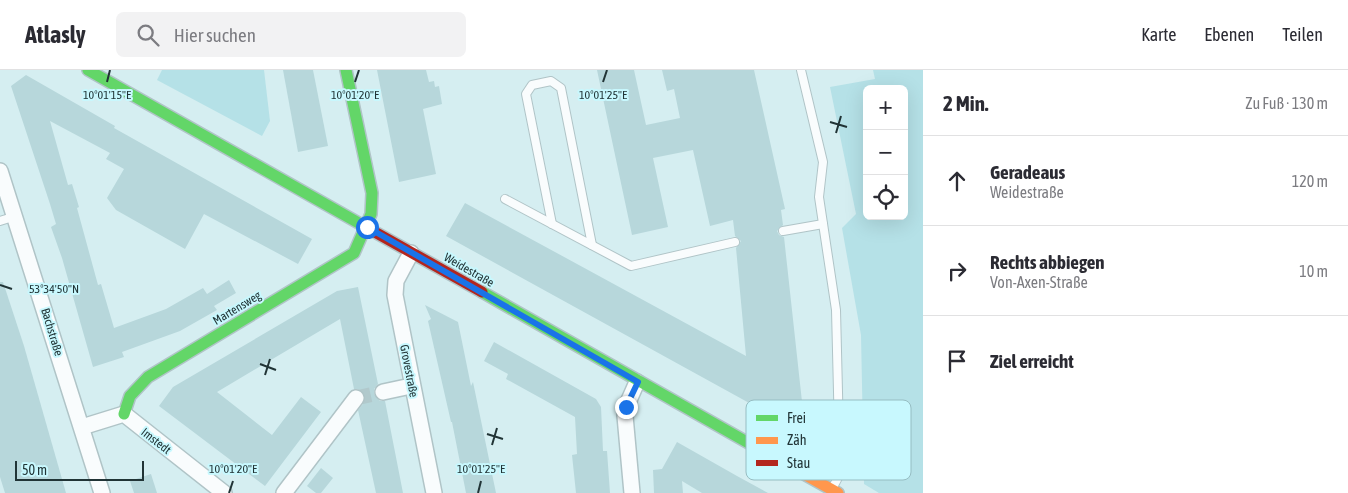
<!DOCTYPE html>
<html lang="de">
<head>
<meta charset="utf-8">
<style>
	body { margin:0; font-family:"Asap Condensed",sans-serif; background:#f2f2f3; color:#2b2b33 }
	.controls { position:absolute; right:15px; top:15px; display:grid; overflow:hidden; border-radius:8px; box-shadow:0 5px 20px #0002 }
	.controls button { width:45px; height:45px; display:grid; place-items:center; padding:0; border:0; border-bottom:1px solid #e1e1e2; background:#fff; color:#2b2b33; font:25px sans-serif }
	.scale { position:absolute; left:15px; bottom:12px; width:129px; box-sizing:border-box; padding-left:5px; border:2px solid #213436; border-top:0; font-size:14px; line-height:18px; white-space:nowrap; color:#213436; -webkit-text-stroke:4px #c8f8fe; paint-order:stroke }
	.stop { position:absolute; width:15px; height:15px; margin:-11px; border:4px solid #1a73e8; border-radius:50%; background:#fff }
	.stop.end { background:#1a73e8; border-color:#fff; box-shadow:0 1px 5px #0008 }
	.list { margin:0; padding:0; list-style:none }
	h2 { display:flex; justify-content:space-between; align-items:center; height:65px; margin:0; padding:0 20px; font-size:21px }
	h2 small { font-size:16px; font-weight:400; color:#7c7c81 }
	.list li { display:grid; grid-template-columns:32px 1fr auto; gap:15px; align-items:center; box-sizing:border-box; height:90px; padding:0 20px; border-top:1px solid #e1e1e2 }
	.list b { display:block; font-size:19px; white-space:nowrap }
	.list p { margin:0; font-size:16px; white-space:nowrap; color:#7c7c81 }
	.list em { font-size:16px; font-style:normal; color:#7c7c81 }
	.icon { flex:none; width:28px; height:28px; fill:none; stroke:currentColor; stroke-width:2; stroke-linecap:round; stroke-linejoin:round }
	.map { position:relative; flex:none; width:923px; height:423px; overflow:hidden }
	header { display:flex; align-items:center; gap:30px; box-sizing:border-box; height:70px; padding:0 25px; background:#fff; border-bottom:1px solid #e1e1e2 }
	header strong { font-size:24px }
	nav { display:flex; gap:28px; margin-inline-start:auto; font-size:18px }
	.search { width:350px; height:45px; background:#f2f2f3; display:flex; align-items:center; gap:12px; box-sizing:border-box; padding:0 18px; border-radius:8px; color:#7c7c81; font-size:19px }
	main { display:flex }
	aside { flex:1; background:#fff }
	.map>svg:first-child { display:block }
	.green { fill:#b5e1e7; fill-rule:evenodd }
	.building { fill:#b7d7db }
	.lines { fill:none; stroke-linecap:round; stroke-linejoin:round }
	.street-tunnel { stroke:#b1c9cc; stroke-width:15; stroke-dasharray:15 8; stroke-linecap:butt }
	.lane-casing { stroke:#b0c4c7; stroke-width:10 }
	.street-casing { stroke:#b0c4c7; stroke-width:18 }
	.fast-casing { stroke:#b0c4c7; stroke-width:14 }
	.slow-casing { stroke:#b0c4c7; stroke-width:14 }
	.jam-casing { stroke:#b0c4c7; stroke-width:14 }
	.lane { stroke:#f9fcfd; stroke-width:8 }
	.street { stroke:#f9fcfd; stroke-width:15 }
	.fast { stroke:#63d668; stroke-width:11 }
	.slow { stroke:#ff974d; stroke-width:11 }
	.jam { stroke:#b3261e; stroke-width:11 }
	.route { stroke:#1a73e8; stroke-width:6 }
	.ticks { fill:none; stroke:#213436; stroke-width:2 }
	.labels { text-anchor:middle; stroke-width:4; stroke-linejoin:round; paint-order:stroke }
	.street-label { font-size:12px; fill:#213436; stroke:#c8f8fe }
	.key { fill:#c8f8fe; stroke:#96bdc2; stroke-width:1 }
	.key-label { font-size:14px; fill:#213436 }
	.ticks-label { font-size:12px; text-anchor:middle; fill:#213436; stroke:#c8f8fe; stroke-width:4; stroke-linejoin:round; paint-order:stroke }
</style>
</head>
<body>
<header>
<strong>Atlasly</strong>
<div class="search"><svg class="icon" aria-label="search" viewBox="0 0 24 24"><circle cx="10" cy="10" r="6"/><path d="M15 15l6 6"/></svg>Hier suchen</div>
<nav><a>Karte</a><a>Ebenen</a><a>Teilen</a></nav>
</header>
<main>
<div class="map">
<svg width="923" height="423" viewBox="0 0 923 423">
	<rect width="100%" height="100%" fill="#d5eef1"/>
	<!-- green -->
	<g class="green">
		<polygon points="162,0 264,0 270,51 262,66 157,10"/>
		<path d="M873,0H923V423H879L864,414L861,265L842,158L856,144L830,17L875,9ZM867,19H904V146H867Z"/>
	</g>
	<!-- building -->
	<g class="building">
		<polygon points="283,0 313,0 328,76 298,82"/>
		<polygon points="377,0 426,0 429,12 434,11 435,17 439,16 442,34 423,39 436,104 399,112"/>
		<polygon points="597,0 634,0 646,55 680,48 674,19 667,21 662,0 754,0 785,139 781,140 783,155 777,161 779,165 784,167 804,350 783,352 781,331 751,334 446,166 465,133 746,286 736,178 741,171 735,166 733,150 710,156 693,80 653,88 668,157 632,165"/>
		<polygon points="26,5 115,56 114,58 312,169 298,194 204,144 185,179 116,140 107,128 124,99 106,89 110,83 50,51 68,115 72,114 79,137 77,138 98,215 101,214 114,258 166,239 203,218 207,224 229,210 236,223 214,236 217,240 180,261 122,282 124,287 93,297 62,188 51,157 56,154 50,134 11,16"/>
		<polygon points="0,212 3,212 24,276 66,423 5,423 0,407"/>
		<polygon points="358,217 378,314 374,319 374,324 380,331 385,331 403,423 376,423 358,340 364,333 365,325 361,320 354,319 340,249 217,322 272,365 301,327 321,342 265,416 159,336 173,317 337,221"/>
		<polygon points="425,235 458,252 471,316 473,312 496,423 466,423 452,352 451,352 428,251 431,249"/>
		<polygon points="494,272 596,329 601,337 603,381 607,381 610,423 576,423 572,385 577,384 575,347 506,309 508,304 484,291"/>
		<polygon points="677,372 737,406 768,423 702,423 682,411 683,423 654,423 653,400 662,399"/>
		<polygon points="321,398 333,408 321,423 316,423 307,416"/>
		<polygon points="151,404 157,423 134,423 130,411"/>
	</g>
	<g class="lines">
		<!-- street-tunnel -->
		<polyline class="street-tunnel" points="356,328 383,322"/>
		<!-- lane casing -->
		<g class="lane-casing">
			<g id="lane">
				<polyline points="801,0 823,92 819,127 836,240 840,404 833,417"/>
				<polyline points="505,129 631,196 735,172"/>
				<polyline points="0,151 16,146"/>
				<polyline points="552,154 526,24 532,15 551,11 561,18 592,175"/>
				<polyline points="783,161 823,154"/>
			</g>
		</g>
		<!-- street casing -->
		<g class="street-casing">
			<g id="street">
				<polyline points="0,101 102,423"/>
				<polyline points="411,183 396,211 395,225 434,423"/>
				<polyline points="383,322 411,316"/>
				<polyline points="82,357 124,344 224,423"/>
				<polyline points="284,423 356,328"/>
				<polyline points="632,423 625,346 626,337 637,312"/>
			</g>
		</g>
		<!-- fast casing -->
		<g class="fast-casing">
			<g id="fast">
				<polyline points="88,0 364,156"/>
				<polyline points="482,222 775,388"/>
				<polyline points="124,344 130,326 148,307 354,183 371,144 372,123 346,0"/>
			</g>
		</g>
		<!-- slow casing -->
		<g class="slow-casing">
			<polyline id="slow" points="775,388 838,423"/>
		</g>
		<!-- jam casing -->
		<g class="jam-casing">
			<polyline id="jam" points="364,156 482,222"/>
		</g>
		<!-- lane -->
		<use href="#lane" class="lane"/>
		<!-- street -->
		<use href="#street" class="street"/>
		<!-- fast -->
		<use href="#fast" class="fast"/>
		<!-- slow -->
		<use href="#slow" class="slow"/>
		<!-- jam -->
		<use href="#jam" class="jam"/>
	</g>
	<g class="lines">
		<!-- route -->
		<polyline class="route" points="367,157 638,312 626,337"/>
	</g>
	<!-- ticks -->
	<path class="ticks" d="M107,12L110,0M355,12L359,0M603,12L607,0M830,52L847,57M836,63L841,46M0,215L12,219M260,294L276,300M265,305L270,289M487,364L503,369M492,375L497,358M229,423L233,411M478,423L481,411"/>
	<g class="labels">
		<!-- street labels -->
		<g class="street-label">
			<text transform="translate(469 200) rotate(30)" y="4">Weidestraße</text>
			<text transform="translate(237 238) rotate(-31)" y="4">Martensweg</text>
			<text transform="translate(52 262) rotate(73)" y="4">Bachstraße</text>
			<text transform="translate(409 301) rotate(79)" y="4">Grovestraße</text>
			<text transform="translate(156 371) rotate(38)" y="4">Imstedt</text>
		</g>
	</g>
	<!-- legend -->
	<rect x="746" y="330" width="165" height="80" rx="8" class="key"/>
	<rect x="756" y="345" width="22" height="6" fill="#63d668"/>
	<rect x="756" y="367" width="22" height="7" fill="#ff974d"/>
	<rect x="756" y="390" width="22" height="6" fill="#b3261e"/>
	<g class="key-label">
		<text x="787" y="353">Frei</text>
		<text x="787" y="375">Zäh</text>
		<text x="787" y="398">Stau</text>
	</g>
	<g class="ticks-label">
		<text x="107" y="29">10°01'15"E</text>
		<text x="355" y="29">10°01'20"E</text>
		<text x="603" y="29">10°01'25"E</text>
		<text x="54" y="223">53°34'50"N</text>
		<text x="233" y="403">10°01'20"E</text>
		<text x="481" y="403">10°01'25"E</text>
	</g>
</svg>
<div class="controls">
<button>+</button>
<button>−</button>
<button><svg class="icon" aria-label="locate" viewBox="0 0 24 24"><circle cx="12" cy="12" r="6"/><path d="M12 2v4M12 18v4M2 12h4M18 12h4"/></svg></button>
</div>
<div class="scale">50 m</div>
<div class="stop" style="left:367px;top:157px"></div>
<div class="stop end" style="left:626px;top:337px"></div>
</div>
<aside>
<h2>2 Min.<small>Zu Fuß · 130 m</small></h2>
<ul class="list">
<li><svg class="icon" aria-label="ahead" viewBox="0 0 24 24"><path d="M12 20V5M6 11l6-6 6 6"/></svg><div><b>Geradeaus</b><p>Weidestraße</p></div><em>120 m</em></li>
<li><svg class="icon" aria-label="right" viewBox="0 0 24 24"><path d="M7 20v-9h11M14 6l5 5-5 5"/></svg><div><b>Rechts abbiegen</b><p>Von-Axen-Straße</p></div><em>10 m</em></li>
<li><svg class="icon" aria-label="arrive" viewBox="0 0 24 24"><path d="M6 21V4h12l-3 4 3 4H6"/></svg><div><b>Ziel erreicht</b></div></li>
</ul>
</aside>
</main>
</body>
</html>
